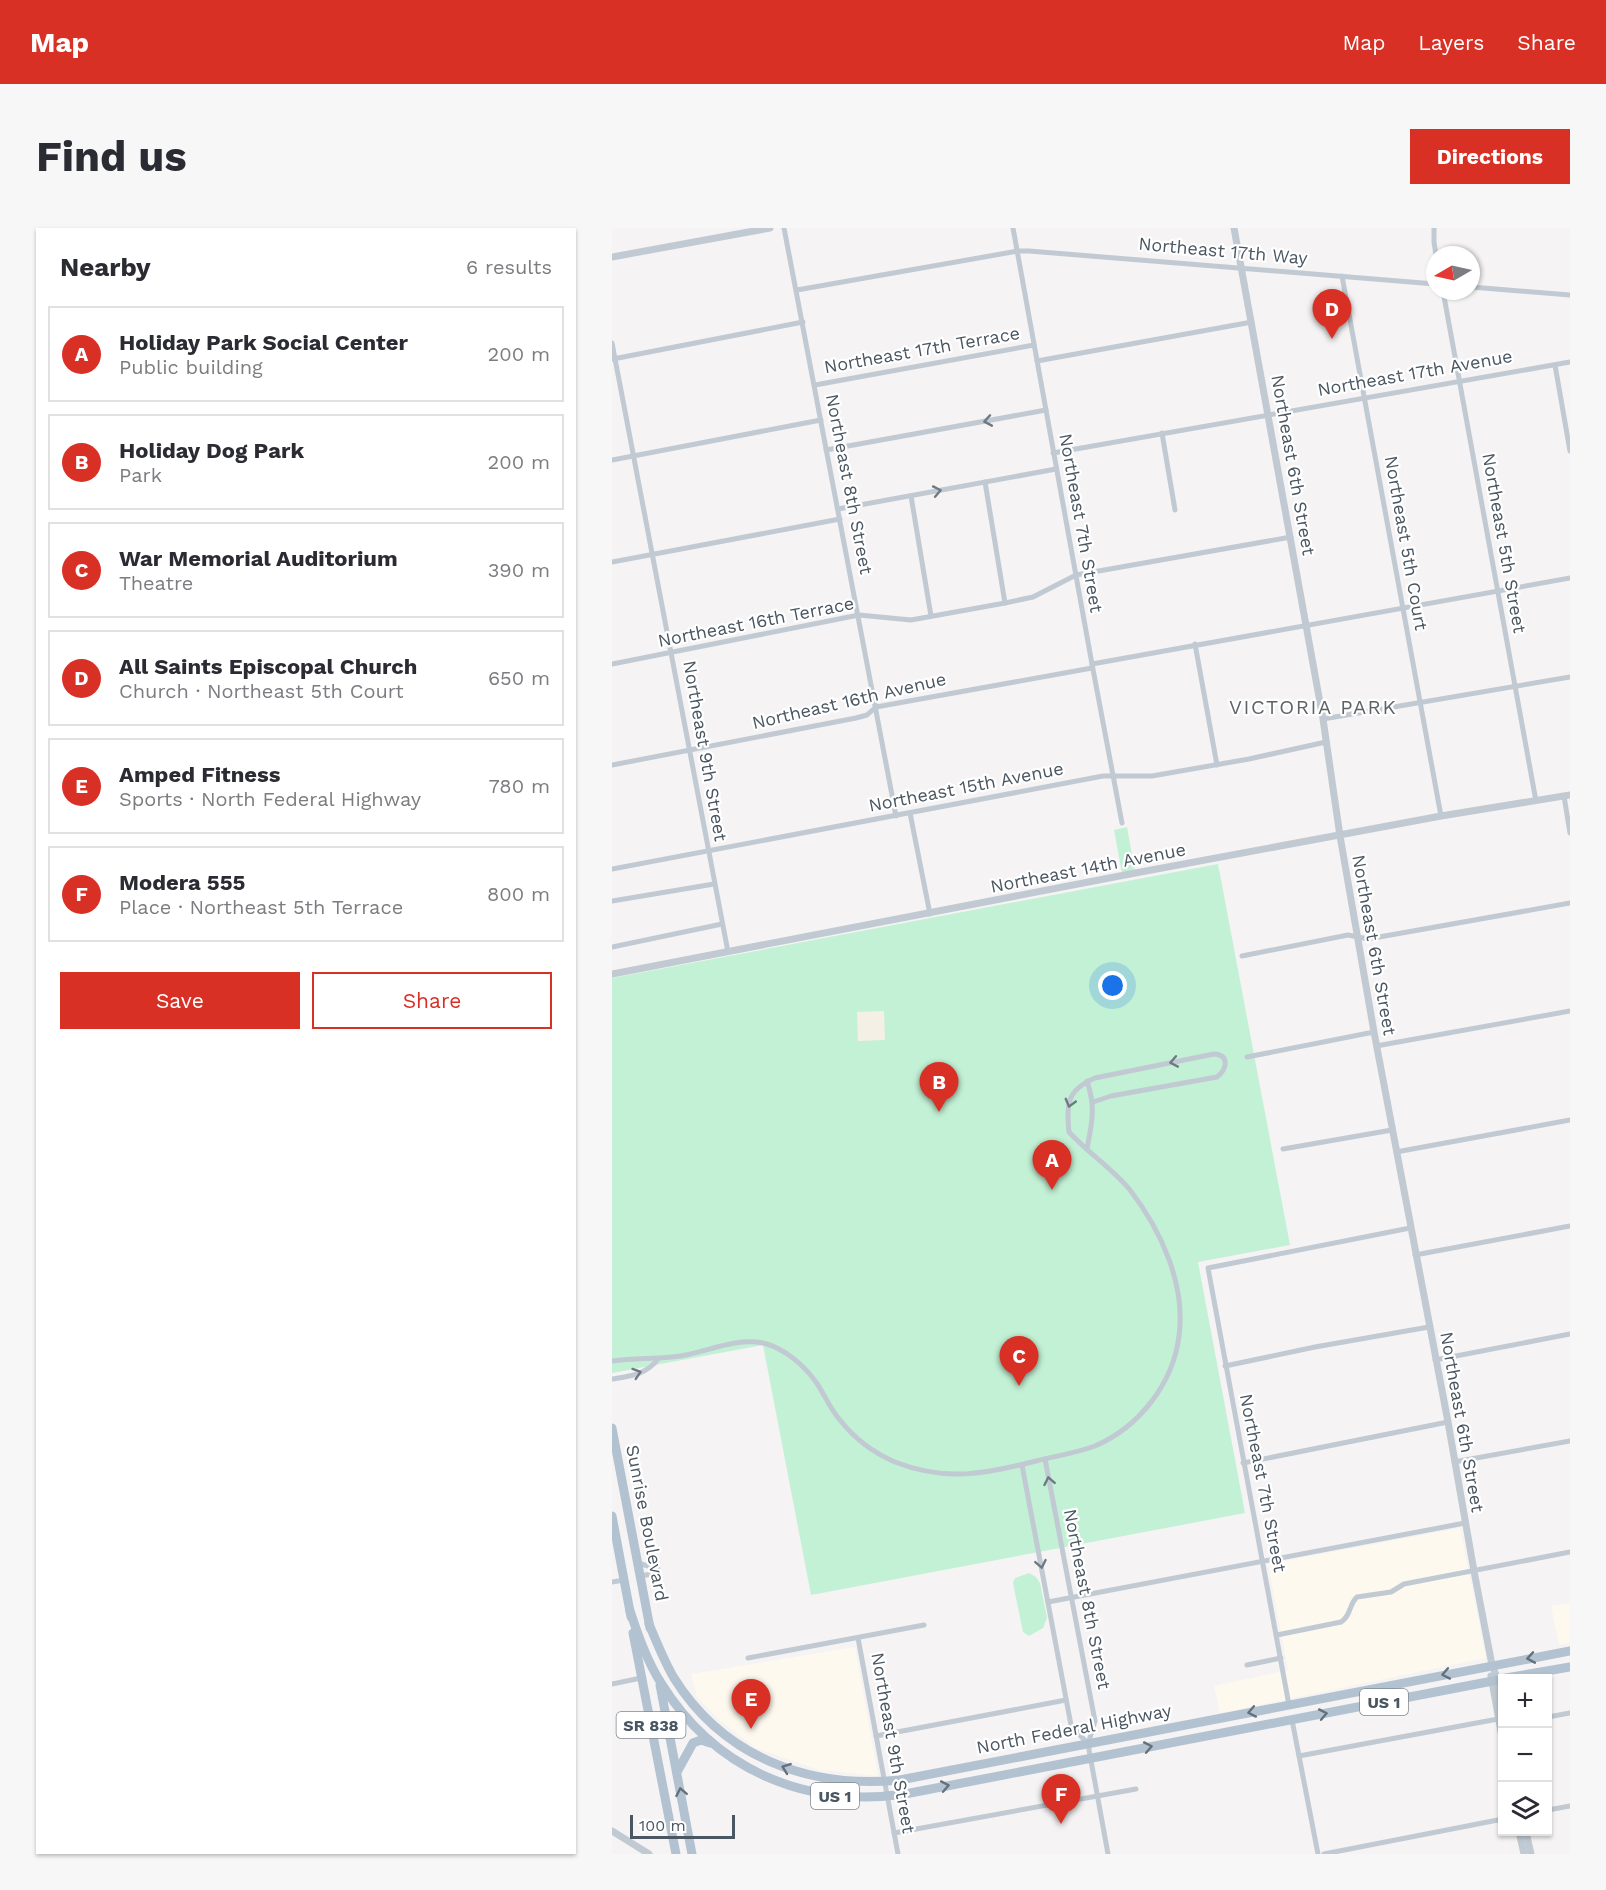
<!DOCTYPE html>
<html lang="en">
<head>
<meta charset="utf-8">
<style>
	body { margin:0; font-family:"Work Sans",sans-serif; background:#f7f7f7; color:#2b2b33 }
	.controls { position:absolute; right:18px; bottom:18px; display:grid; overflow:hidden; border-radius:0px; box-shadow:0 2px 4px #0004 }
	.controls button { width:54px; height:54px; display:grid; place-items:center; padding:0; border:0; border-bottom:2px solid #e1e1e2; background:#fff; color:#2b2b33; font:30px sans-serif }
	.compass { position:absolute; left:814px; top:18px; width:54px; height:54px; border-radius:50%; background:#fff; box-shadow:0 2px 4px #0004; rotate:261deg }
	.scale { position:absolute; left:18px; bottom:15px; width:105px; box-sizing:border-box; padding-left:6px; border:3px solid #4a5661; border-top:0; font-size:16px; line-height:21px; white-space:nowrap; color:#4a5661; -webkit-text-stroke:4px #fff; paint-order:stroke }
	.you { position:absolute; left:501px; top:758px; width:21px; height:21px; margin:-15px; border:4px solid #fff; border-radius:50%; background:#1a73e8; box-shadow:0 0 0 9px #1a73e833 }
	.badge { display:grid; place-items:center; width:39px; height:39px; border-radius:50%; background:#d93025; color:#fff; font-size:20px; font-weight:700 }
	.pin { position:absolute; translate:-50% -50px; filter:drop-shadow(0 2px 3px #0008) }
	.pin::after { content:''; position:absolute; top:32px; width:21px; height:18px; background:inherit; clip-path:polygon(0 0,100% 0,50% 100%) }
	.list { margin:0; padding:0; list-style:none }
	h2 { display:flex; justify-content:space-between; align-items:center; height:78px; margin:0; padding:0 24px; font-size:26px }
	h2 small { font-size:20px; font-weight:400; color:#7c7c81 }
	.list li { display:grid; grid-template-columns:39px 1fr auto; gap:18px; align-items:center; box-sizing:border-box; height:96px; margin:0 12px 12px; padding:0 12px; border:2px solid #e1e1e2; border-radius:0px }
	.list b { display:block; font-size:22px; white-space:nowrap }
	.list p { margin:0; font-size:20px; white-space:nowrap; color:#7c7c81 }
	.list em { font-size:20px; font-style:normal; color:#7c7c81 }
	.actions { display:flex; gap:12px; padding:18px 24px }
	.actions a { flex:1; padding:14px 0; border:2px solid #d93025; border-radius:0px; text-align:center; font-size:21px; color:#d93025 }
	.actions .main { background:#d93025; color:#fff }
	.icon { flex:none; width:33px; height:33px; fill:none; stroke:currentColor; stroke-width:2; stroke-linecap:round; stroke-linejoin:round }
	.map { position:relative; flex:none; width:958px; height:1626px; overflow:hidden; border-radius:0px }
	header { display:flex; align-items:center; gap:36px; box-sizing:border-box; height:84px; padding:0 30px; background:#d93025; color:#fff }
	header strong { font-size:28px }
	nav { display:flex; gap:33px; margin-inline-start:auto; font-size:21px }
	.intro { display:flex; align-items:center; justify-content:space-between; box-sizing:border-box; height:144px; padding:0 36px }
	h1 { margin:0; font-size:42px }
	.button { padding:15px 27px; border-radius:0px; background:#d93025; color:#fff; font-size:21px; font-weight:700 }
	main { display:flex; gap:36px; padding:0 36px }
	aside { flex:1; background:#fff; border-radius:0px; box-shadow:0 2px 4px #0004 }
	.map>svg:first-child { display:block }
	.commercial { fill:#fdf9ef }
	.green { fill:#c3f1d5 }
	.sand { fill:#f5f0e5 }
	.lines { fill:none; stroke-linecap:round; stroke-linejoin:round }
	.minor { stroke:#c1cad2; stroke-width:5 }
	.tertiary { stroke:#c1cad2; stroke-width:7 }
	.primary { stroke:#b3c2d1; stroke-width:9 }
	.oneway { stroke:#6e7983 }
	.oneway2 { stroke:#64717d }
	.labels { text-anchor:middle; stroke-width:4.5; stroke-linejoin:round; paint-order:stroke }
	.shield { fill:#fff; stroke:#808990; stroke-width:1.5 }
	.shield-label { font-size:16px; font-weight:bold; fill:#4a5661 }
	.street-label { font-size:18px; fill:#4a5661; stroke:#fff }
	.neighbourhood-label { font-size:20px; letter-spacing:1.5px; fill:#5f6368; stroke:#fff }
</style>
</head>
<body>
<header>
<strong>Map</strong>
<nav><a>Map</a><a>Layers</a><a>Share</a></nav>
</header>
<div class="intro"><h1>Find us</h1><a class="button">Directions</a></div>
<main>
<aside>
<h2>Nearby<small>6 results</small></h2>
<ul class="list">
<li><span class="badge">A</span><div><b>Holiday Park Social Center</b><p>Public building</p></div><em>200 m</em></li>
<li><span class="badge">B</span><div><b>Holiday Dog Park</b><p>Park</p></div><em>200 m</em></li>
<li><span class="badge">C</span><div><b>War Memorial Auditorium</b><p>Theatre</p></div><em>390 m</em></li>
<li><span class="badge">D</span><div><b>All Saints Episcopal Church</b><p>Church · Northeast 5th Court</p></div><em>650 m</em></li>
<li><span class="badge">E</span><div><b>Amped Fitness</b><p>Sports · North Federal Highway</p></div><em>780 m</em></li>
<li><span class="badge">F</span><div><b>Modera 555</b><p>Place · Northeast 5th Terrace</p></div><em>800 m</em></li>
</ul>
<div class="actions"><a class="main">Save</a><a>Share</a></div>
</aside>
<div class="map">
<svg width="958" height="1626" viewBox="0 0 958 1626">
	<rect width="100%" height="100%" fill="#f5f3f3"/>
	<!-- commercial -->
	<g class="commercial">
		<polygon points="848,1300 874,1430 608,1485 602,1458 676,1442 656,1336"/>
		<polygon points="958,1375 958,1415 947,1417 939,1378"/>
		<polygon points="243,1419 266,1548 207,1542 144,1520 107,1492 85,1469 79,1446"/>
	</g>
	<!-- green -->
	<g class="green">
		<polygon points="515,599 523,643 510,645 502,602"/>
		<polygon points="606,636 678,1017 586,1034 633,1285 199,1367 151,1117 0,1145 0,750"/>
		<polygon points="417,1345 424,1349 428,1355 435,1390 431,1400 417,1408 411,1404 401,1355 403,1350"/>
	</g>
	<!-- sand -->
	<polygon class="sand" points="272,783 273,812 246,813 245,784"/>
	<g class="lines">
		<!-- minor -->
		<g class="minor">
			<polyline points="172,0 284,588"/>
			<polyline points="401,0 480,436 510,595"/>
			<polyline points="822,0 822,14 824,27"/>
			<polyline points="730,48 829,588"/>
			<polyline points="859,59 958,67"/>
			<polyline points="185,62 406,23 417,23 823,56"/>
			<polyline points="831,63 924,573"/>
			<polyline points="0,115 116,724"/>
			<polyline points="1,131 191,94"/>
			<polyline points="425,133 640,94"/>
			<polyline points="943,137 958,223"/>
			<polyline points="203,157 422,117"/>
			<polyline points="550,205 563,282"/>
			<polyline points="214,222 434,182"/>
			<polyline points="441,225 958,134"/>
			<polyline points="0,232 209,192"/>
			<polyline points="373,254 393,375"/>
			<polyline points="299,268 319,388"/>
			<polyline points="226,281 444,241"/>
			<polyline points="0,334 228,291"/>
			<polyline points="583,416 605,537"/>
			<polyline points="0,436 247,387 299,392 393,375 421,369 464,347 679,309"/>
			<polyline points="480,436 958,350"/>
			<polyline points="711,491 958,449"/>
			<polyline points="0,537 244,490 255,487 264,479 480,440"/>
			<polyline points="952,568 958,605"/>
			<polyline points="298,585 318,686"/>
			<polyline points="0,641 491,548 540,548 637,531 714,514"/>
			<polyline points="0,673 102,656"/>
			<polyline points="0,719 110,696"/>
			<polyline points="630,728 736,707 756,711 958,675"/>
			<polyline points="764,818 958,783"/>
			<polyline points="635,829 762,804"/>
			<path d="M475,921C480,894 484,880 475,853"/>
			<polyline points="671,921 780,902"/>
			<polyline points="784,924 958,892"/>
			<polyline points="803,1027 958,998"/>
			<polyline points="823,1132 958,1106"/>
			<path d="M0,1133C25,1129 49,1132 74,1127C99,1122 125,1110 151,1115C173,1120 194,1139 206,1157C213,1168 219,1182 228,1192C242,1210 262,1225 283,1234C334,1254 374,1246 424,1233C444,1228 464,1225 483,1218C527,1199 561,1156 567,1108C574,1057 549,1002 518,962C500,940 476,925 457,904C454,876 455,862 483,850L602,826C618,827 615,841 605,849L499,868L481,874"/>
			<polyline points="613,1138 703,1119 817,1099"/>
			<path d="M0,1151C18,1148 34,1147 46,1131"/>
			<polyline points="433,1231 483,1493 476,1516 496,1626"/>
			<polyline points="842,1234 958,1213"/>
			<polyline points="631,1235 836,1194"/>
			<polyline points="410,1237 459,1497 476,1516"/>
			<polyline points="26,1335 46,1341"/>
			<polyline points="28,1348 46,1345"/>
			<polyline points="0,1354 12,1352"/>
			<polyline points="436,1374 853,1295"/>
			<path d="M665,1407L729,1394C739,1388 737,1376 745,1369L779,1364L792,1356L958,1324"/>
			<polyline points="246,1410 286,1626"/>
			<polyline points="136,1430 312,1397"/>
			<polyline points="635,1437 669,1430"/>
			<polyline points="0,1456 29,1450"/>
			<polyline points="677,1477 596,1040 798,1000"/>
			<polyline points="936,1489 958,1485"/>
			<polyline points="680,1492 706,1626"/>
			<polyline points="264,1508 454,1472"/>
			<polyline points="687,1528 886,1491"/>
			<polyline points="936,1582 958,1578"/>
			<polyline points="282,1605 524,1561"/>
			<polyline points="712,1626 891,1591"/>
		</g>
		<!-- tertiary -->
		<g class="tertiary">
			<polyline points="622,0 711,491 728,608 762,804 836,1194 862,1343 880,1437 886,1452 891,1477"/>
			<polyline points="0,29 158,0"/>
			<polyline points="0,746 518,646 829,588 958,567"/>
			<polyline points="879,1448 891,1515"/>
			<polyline points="0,1603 37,1626"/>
			<polyline points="907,1604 912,1626"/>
			<polyline points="914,1604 919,1626"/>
		</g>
		<!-- primary -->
		<g class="primary">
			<polyline points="0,1200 38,1400"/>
			<polyline points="0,1288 19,1389"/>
			<path d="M18,1383C26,1407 35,1433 49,1455C103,1542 193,1580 293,1566L891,1451"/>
			<path d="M37,1396C45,1415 52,1433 62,1450C112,1530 198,1561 288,1552L958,1423"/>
			<polyline points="21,1405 64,1626"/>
			<polyline points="894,1450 958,1439"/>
			<polyline points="48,1457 80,1626"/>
			<polyline points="65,1544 81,1515 89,1512 98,1515"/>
		</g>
	</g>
	<!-- one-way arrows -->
	<defs><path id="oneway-chevron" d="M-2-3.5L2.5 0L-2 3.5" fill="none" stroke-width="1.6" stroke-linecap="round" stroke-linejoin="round" transform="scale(1.5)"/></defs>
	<g class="oneway">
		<use href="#oneway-chevron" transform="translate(376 193) rotate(170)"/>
		<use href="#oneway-chevron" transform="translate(325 263) rotate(-11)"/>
		<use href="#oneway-chevron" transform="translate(562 834) rotate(169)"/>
		<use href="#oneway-chevron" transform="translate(458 875) rotate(105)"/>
		<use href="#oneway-chevron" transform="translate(25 1145) rotate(-18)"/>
		<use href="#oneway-chevron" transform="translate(437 1253) rotate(-101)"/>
		<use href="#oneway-chevron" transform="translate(429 1336) rotate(79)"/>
	</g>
	<g class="oneway2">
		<use href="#oneway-chevron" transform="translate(919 1430) rotate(170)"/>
		<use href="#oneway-chevron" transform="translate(834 1446) rotate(169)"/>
		<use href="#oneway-chevron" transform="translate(640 1484) rotate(169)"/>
		<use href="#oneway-chevron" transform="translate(711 1486) rotate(-11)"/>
		<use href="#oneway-chevron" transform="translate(536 1519) rotate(-11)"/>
		<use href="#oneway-chevron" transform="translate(174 1540) rotate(-160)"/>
		<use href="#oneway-chevron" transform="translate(333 1558) rotate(-11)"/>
		<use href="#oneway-chevron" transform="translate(69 1564) rotate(-101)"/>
	</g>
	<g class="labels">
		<!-- shield labels -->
		<g class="shield">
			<rect x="748" y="1461" width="48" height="26" rx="4.5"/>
			<rect x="4.5" y="1484" width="69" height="26" rx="4.5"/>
			<rect x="199" y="1555" width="48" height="26" rx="4.5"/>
		</g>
		<g class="shield-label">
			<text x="772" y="1480">US 1</text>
			<text x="39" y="1503">SR 838</text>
			<text x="223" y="1574">US 1</text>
		</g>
		<!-- street labels -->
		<g class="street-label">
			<text transform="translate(611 23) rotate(5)" y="6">Northeast 17th Way</text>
			<text transform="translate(310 122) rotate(-10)" y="6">Northeast 17th Terrace</text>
			<text transform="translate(803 145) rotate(-10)" y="6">Northeast 17th Avenue</text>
			<text transform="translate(681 237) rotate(80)" y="6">Northeast 6th Street</text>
			<text transform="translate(237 256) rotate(79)" y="6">Northeast 8th Street</text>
			<text transform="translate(469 295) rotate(80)" y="6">Northeast 7th Street</text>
			<text transform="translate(794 315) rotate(80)" y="6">Northeast 5th Court</text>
			<text transform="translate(892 315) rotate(80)" y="6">Northeast 5th Street</text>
			<text transform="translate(144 394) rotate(-11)" y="6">Northeast 16th Terrace</text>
			<text transform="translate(237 473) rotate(-13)" y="6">Northeast 16th Avenue</text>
			<text transform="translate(93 523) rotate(80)" y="6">Northeast 9th Street</text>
			<text transform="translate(354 559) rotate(-11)" y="6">Northeast 15th Avenue</text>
			<text transform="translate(476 640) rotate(-11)" y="6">Northeast 14th Avenue</text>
			<text transform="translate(762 717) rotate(80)" y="6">Northeast 6th Street</text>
			<text transform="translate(850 1194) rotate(80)" y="6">Northeast 6th Street</text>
			<text transform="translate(651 1255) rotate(79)" y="6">Northeast 7th Street</text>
			<text transform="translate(35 1295) rotate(79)" y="6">Sunrise Boulevard</text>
			<text transform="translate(475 1371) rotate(79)" y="6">Northeast 8th Street</text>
			<text transform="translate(462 1501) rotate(-11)" y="6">North Federal Highway</text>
			<text transform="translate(281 1515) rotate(80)" y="6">Northeast 9th Street</text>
		</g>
		<!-- neighbourhood labels -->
		<g class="neighbourhood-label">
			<text x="701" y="486">VICTORIA PARK</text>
		</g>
	</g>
</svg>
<div class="controls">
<button>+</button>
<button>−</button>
<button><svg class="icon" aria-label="layers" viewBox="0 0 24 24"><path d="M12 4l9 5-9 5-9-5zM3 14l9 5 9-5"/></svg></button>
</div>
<svg class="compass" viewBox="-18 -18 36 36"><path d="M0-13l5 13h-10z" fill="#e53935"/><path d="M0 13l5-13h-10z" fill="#7c7c81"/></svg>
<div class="scale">100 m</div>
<div class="you"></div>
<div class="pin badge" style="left:440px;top:962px">A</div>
<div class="pin badge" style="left:327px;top:884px">B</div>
<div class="pin badge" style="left:407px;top:1158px">C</div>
<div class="pin badge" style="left:720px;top:111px">D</div>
<div class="pin badge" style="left:139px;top:1501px">E</div>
<div class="pin badge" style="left:449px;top:1596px">F</div>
</div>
</main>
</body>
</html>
